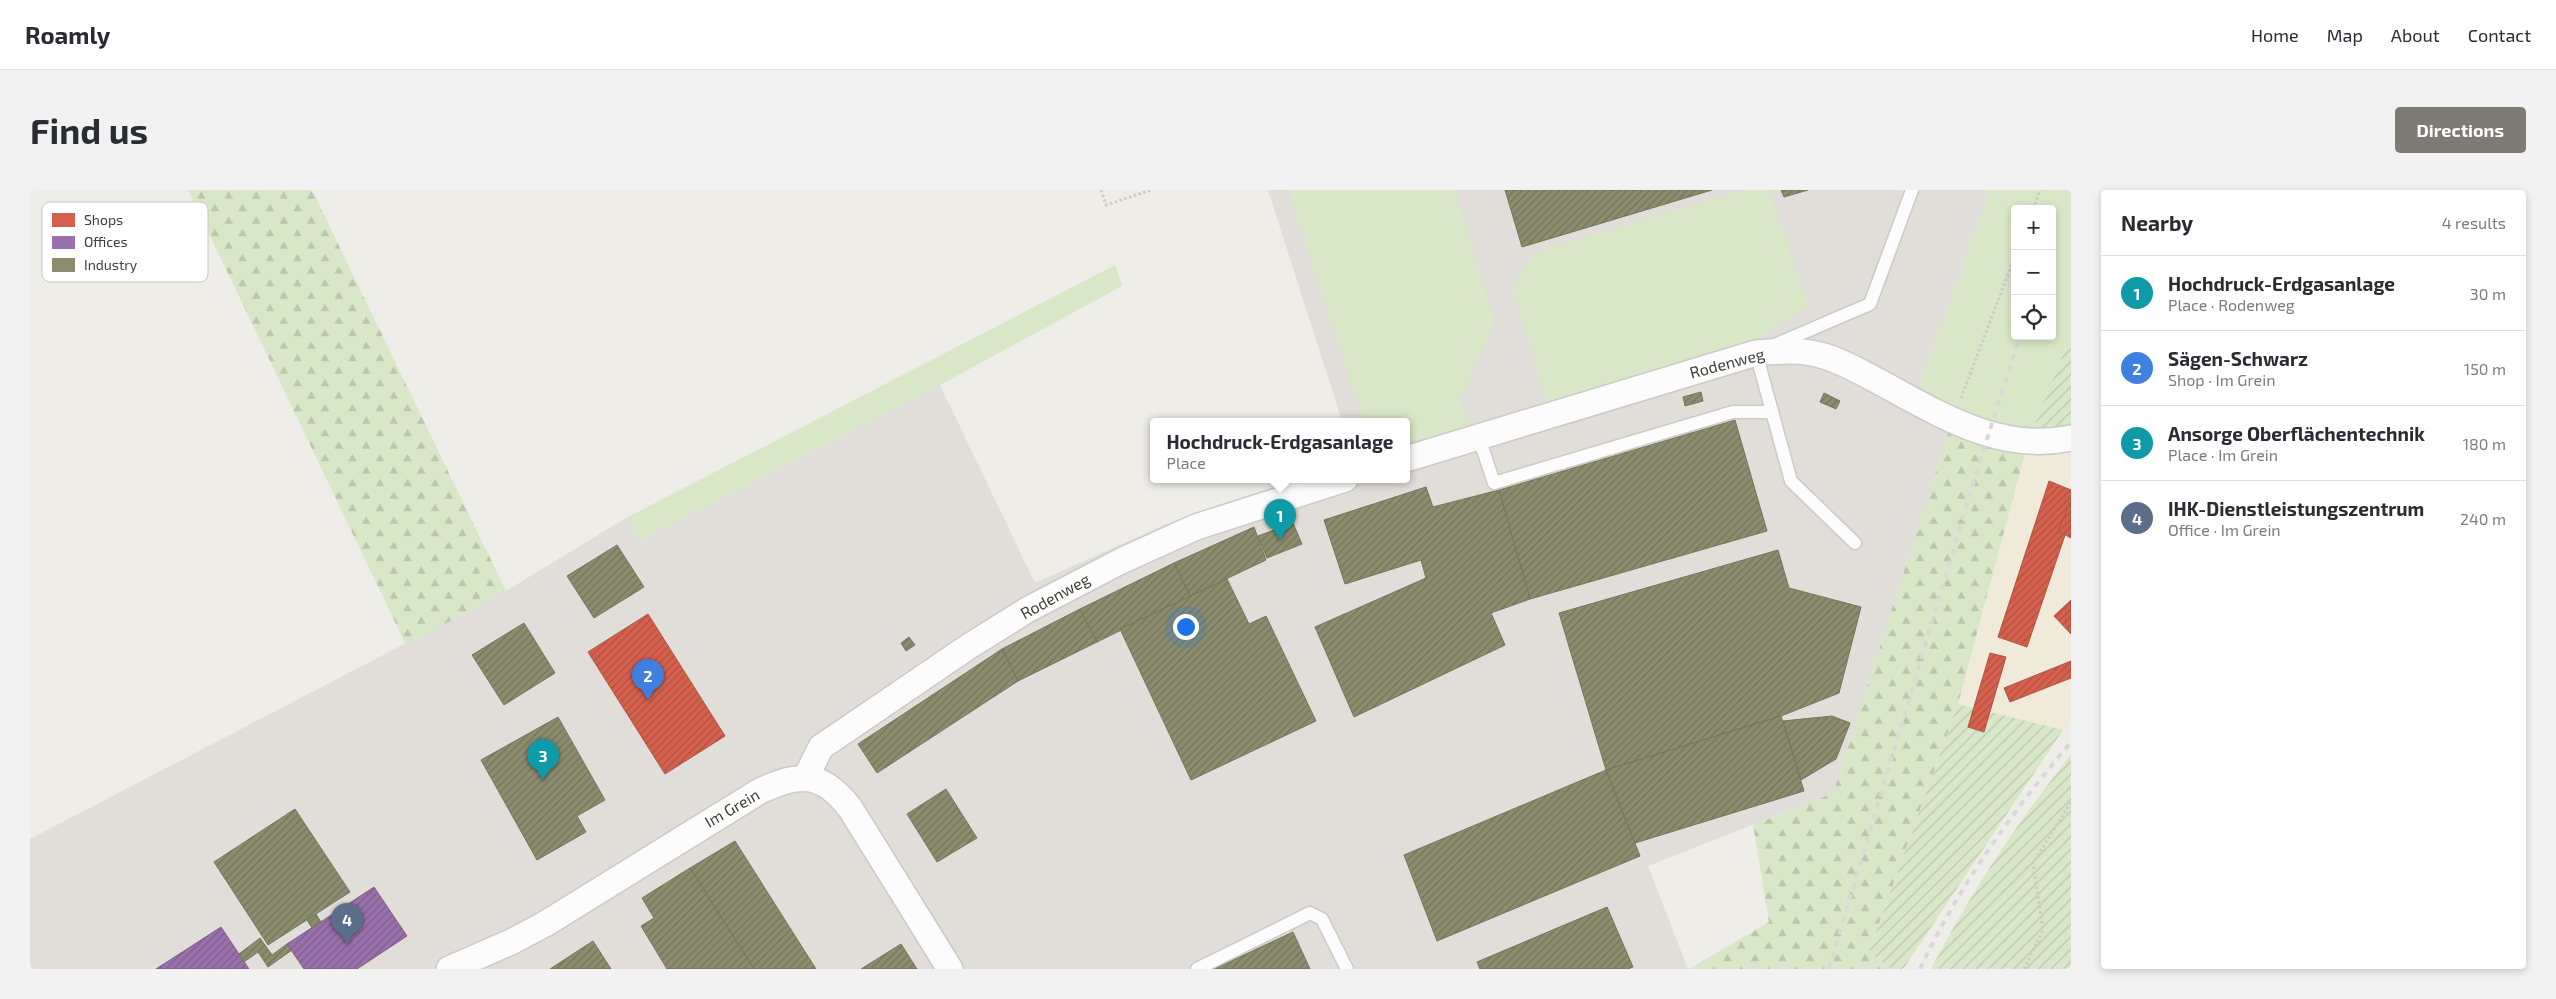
<!DOCTYPE html>
<html lang="en">
<head>
<meta charset="utf-8">
<style>
	body { margin:0; font-family:"Exo 2",sans-serif; background:#f2f2f3; color:#2b2b33 }
	.controls { position:absolute; right:15px; top:15px; display:grid; overflow:hidden; border-radius:5px; box-shadow:0 2px 8px #0003 }
	.controls button { width:45px; height:45px; display:grid; place-items:center; padding:0; border:0; border-bottom:1px solid #e1e1e2; background:#fff; color:#2b2b33; font:25px sans-serif }
	.you { position:absolute; left:1155px; top:436px; width:18px; height:18px; margin:-12px; border:4px solid #fff; border-radius:50%; background:#1a73e8; box-shadow:0 0 0 8px #1a73e833 }
	.badge { display:grid; place-items:center; width:32px; height:32px; border-radius:50%; background:#7e7b74; color:#fff; font-size:16px; font-weight:700 }
	.pin { position:absolute; translate:-50% -41px; filter:drop-shadow(0 1px 2px #0008) }
	.pin::after { content:''; position:absolute; top:26px; width:18px; height:15px; background:inherit; clip-path:polygon(0 0,100% 0,50% 100%) }
	.popup { position:absolute; left:1120px; top:228px; width:260px; height:65px; box-sizing:border-box; display:grid; place-content:center; border-radius:5px; background:#fff; filter:drop-shadow(0 1px 4px #0005); font-size:16px; white-space:nowrap; color:#7c7c81 }
	.popup b { font-size:19px; color:#2b2b33 }
	.popup::after { content:''; position:absolute; left:50%; top:100%; margin-left:-10px; border:10px solid transparent; border-top-color:#fff }
	.list { margin:0; padding:0; list-style:none }
	h2 { display:flex; justify-content:space-between; align-items:center; height:65px; margin:0; padding:0 20px; font-size:21px }
	h2 small { font-size:16px; font-weight:400; color:#7c7c81 }
	.list li { display:grid; grid-template-columns:32px 1fr auto; gap:15px; align-items:center; box-sizing:border-box; height:75px; padding:0 20px; border-top:1px solid #e1e1e2 }
	.list b { display:block; font-size:19px; white-space:nowrap }
	.list p { margin:0; font-size:16px; white-space:nowrap; color:#7c7c81 }
	.list em { font-size:16px; font-style:normal; color:#7c7c81 }
	.icon { flex:none; width:28px; height:28px; fill:none; stroke:currentColor; stroke-width:2; stroke-linecap:round; stroke-linejoin:round }
	.map { position:relative; flex:none; width:2041px; height:779px; overflow:hidden; border-radius:5px }
	header { display:flex; align-items:center; gap:30px; box-sizing:border-box; height:70px; padding:0 25px; background:#fff; border-bottom:1px solid #e1e1e2 }
	header strong { font-size:24px }
	nav { display:flex; gap:28px; margin-inline-start:auto; font-size:18px }
	.intro { display:flex; align-items:center; justify-content:space-between; box-sizing:border-box; height:120px; padding:0 30px }
	h1 { margin:0; font-size:35px }
	.button { padding:12px 22px; border-radius:5px; background:#7e7b74; color:#fff; font-size:18px; font-weight:700 }
	main { display:flex; gap:30px; padding:0 30px }
	aside { flex:1; background:#fff; border-radius:5px; box-shadow:0 2px 8px #0003 }
	.map>svg:first-child { display:block }
	.commercial { fill:#f0eadb }
	.industrial { fill:#e1ded9 }
	.grass { fill:#d9e7c9; fill-rule:evenodd }
	.forest { fill:url(#forest-firs) }
	.garden { fill:url(#garden-furrows) }
	.shops { fill:url(#shops-hatch); stroke:#aa5646 }
	.offices { fill:url(#offices-hatch); stroke:#7f6188 }
	.industry { fill:url(#industry-hatch); stroke:#76755d }
	.lines { fill:none; stroke-linecap:round; stroke-linejoin:round }
	.lane-casing { stroke:#cccac5; stroke-width:15 }
	.street-casing { stroke:#cccac5; stroke-width:28 }
	.path { stroke:#cccbc6; stroke-width:3; stroke-dasharray:2.5 2.5; stroke-linecap:butt }
	.lane { stroke:#fcfcfc; stroke-width:12 }
	.street { stroke:#fcfcfc; stroke-width:25 }
	.rail { stroke:#d8d8d7; stroke-width:4; stroke-dasharray:6 6; stroke-linecap:butt }
	.labels { text-anchor:middle; stroke-width:5; stroke-linejoin:round; paint-order:stroke }
	.street-label { font-size:16px; fill:#423e35; stroke:#fff }
	.key { fill:#fff; stroke:#c6c5c2; stroke-width:1 }
	.key-label { font-size:14px; fill:#423e35 }
</style>
</head>
<body>
<header>
<strong>Roamly</strong>
<nav><a>Home</a><a>Map</a><a>About</a><a>Contact</a></nav>
</header>
<div class="intro"><h1>Find us</h1><a class="button">Directions</a></div>
<main>
<div class="map">
<svg width="2041" height="779" viewBox="0 0 2041 779">
	<defs>
		<pattern id="forest-firs" width="22" height="20" patternUnits="userSpaceOnUse" patternTransform="scale(1.25)"><rect width="22" height="20" fill="#d9e7c9"/><path d="M5 1l3.5 6h-7zM16 11l3.5 6h-7z" fill="#bbc7ad"/></pattern>
		<pattern id="garden-furrows" width="10" height="10" patternUnits="userSpaceOnUse" patternTransform="scale(1.25)"><rect width="10" height="10" fill="#d9e7c9"/><path d="M-1 1l2-2M0 10L10 0M9 11l2-2" fill="none" stroke="#bbc7ad"/></pattern>
		<pattern id="shops-hatch" width="6" height="6" patternUnits="userSpaceOnUse" patternTransform="scale(1.25)"><rect width="6" height="6" fill="#d6604d"/><path d="M-1 1l2-2M0 6l6-6M5 7l2-2" fill="none" stroke="#af5141"/></pattern>
		<pattern id="offices-hatch" width="6" height="6" patternUnits="userSpaceOnUse" patternTransform="scale(1.25)"><rect width="6" height="6" fill="#9970ab"/><path d="M-1 1l2-2M0 6l6-6M5 7l2-2" fill="none" stroke="#7e5d8c"/></pattern>
		<pattern id="industry-hatch" width="6" height="6" patternUnits="userSpaceOnUse" patternTransform="scale(1.25)"><rect width="6" height="6" fill="#8c8c6e"/><path d="M-1 1l2-2M0 6l6-6M5 7l2-2" fill="none" stroke="#74745b"/></pattern>
	</defs>
	<rect width="100%" height="100%" fill="#eeede8"/>
	<!-- commercial -->
	<polygon class="commercial" points="2041,248 2041,532 2033,540 1928,514 1998,252"/>
	<!-- industrial -->
	<polygon class="industrial" points="1238,0 1960,0 1884,210 1922,231 1803,603 1618,676 1658,779 0,779 0,649 476,401 596,328 611,350 910,195 1005,393 1141,332 1271,289 1376,289 1376,231 1312,231"/>
	<!-- grass -->
	<g class="grass">
		<polygon points="1258,0 1425,0 1465,131 1430,209 1439,235 1376,254 1376,231 1333,231"/>
		<polygon points="1712,0 1739,0 1778,115 1723,152 1518,213 1482,99 1504,63"/>
		<path d="M1960,0H2041V152L2037,153L1998,252L1884,210ZM1985,19H2022V146H1985Z"/>
		<polygon points="1085,75 1092,96 910,195 611,350 596,328"/>
	</g>
	<!-- forest -->
	<g class="forest">
		<polygon points="158,0 282,0 476,401 376,455"/>
		<polygon points="1922,231 1998,252 1928,514 1839,762 1861,779 1659,779 1739,732 1723,635 1803,603"/>
	</g>
	<!-- garden -->
	<g class="garden">
		<polygon points="2041,152 2041,238 1998,252 2037,153"/>
		<polygon points="1928,514 2033,540 1873,779 1861,779 1839,762"/>
		<path d="M2041,564V779H1901C1940,703 1989,631 2041,564Z"/>
	</g>
	<!-- shops -->
	<g class="shops">
		<polygon points="2019,291 2041,300 2041,311 2028,341 2035,345 1997,457 1968,447"/>
		<polygon points="2041,311 2041,348 2028,341"/>
		<polygon points="2041,410 2041,444 2024,426"/>
		<polygon points="618,424 695,546 635,584 558,462"/>
		<polygon points="1960,463 1976,467 1954,542 1938,537"/>
		<polygon points="2041,471 2041,488 1980,512 1974,498"/>
	</g>
	<!-- offices -->
	<g class="offices">
		<polygon points="344,697 377,746 327,779 274,779 257,754"/>
		<polygon points="191,737 219,779 126,779"/>
	</g>
	<!-- industry -->
	<g class="industry">
		<polygon points="1475,0 1682,0 1492,57"/>
		<polygon points="1751,0 1778,0 1754,7"/>
		<polygon points="1671,202 1673,211 1655,216 1653,207"/>
		<polygon points="1794,203 1810,211 1806,219 1790,212"/>
		<polygon points="1705,230 1737,341 1500,409 1469,300"/>
		<polygon points="1396,297 1403,317 1469,300 1500,409 1461,423 1475,455 1324,527 1285,437 1396,388 1391,370 1315,394 1294,330"/>
		<polygon points="1263,333 1272,354 1237,368 1228,346"/>
		<polygon points="1224,337 1236,370 1160,406 1144,373"/>
		<polygon points="587,355 614,397 564,428 537,386"/>
		<polygon points="1748,360 1759,398 1831,417 1809,503 1751,526 1576,580 1529,423"/>
		<polygon points="1144,373 1160,406 1067,452 1050,419"/>
		<polygon points="1197,389 1219,434 1236,426 1286,531 1161,590 1090,439"/>
		<polygon points="1050,419 1067,452 988,491 972,459"/>
		<polygon points="494,433 525,483 474,515 442,465"/>
		<polygon points="879,447 885,455 876,461 871,453"/>
		<polygon points="972,459 988,491 847,583 828,554"/>
		<polygon points="1751,526 1774,601 1605,653 1576,580"/>
		<polygon points="1802,526 1820,533 1806,569 1771,590 1753,531"/>
		<polygon points="528,527 575,610 547,626 556,642 507,670 451,570"/>
		<polygon points="1576,580 1610,666 1407,751 1374,665"/>
		<polygon points="916,599 947,648 907,672 877,624"/>
		<polygon points="265,619 320,702 238,755 184,672"/>
		<polygon points="705,651 786,779 724,779 660,678"/>
		<polygon points="660,678 724,779 637,779 611,736 624,728 612,708"/>
		<polygon points="1577,717 1603,777 1598,779 1450,779 1447,772"/>
		<polygon points="286,724 291,732 282,738 277,730"/>
		<polygon points="1263,742 1280,779 1184,779"/>
		<polygon points="230,748 242,765 257,754 262,760 238,777 228,762 214,772 209,764"/>
		<polygon points="563,751 581,779 520,779"/>
		<polygon points="871,754 887,779 831,779"/>
	</g>
	<g class="lines">
		<!-- lane casing -->
		<g class="lane-casing">
			<g id="lane">
				<polyline points="1449,248 1464,293 1703,222 1742,222"/>
				<polyline points="1825,353 1761,291 1726,163 1840,114 1882,0"/>
				<polyline points="1167,779 1280,723 1292,729 1317,779"/>
			</g>
		</g>
		<!-- street casing -->
		<g class="street-casing">
			<g id="street">
				<path d="M1376,269L1726,163C1749,161 1772,159 1794,166C1811,171 1827,180 1842,188C1905,221 1967,264 2041,248"/>
				<polyline points="776,587 791,557 938,457 997,420 1091,371 1166,337 1315,289"/>
				<path d="M419,779L481,752L515,734L730,601C770,582 792,582 820,618L920,779"/>
			</g>
		</g>
		<!-- path -->
		<g class="path">
			<polyline points="1071,0 1076,15 1121,0"/>
			<polyline points="2003,19 2010,0"/>
			<polyline points="1931,208 1985,66"/>
			<polyline points="1994,779 2013,740 2003,673 2041,612"/>
		</g>
		<!-- lane -->
		<use href="#lane" class="lane"/>
		<!-- street -->
		<use href="#street" class="street"/>
		<!-- rail -->
		<g class="rail">
			<polyline points="1799,779 1948,277 1990,146"/>
			<path d="M1890,779C1928,697 1983,621 2041,552"/>
		</g>
	</g>
	<g class="labels">
		<!-- street labels -->
		<g class="street-label">
			<text transform="translate(1697 173) rotate(-15)" y="6">Rodenweg</text>
			<text transform="translate(1025 406) rotate(-29)" y="6">Rodenweg</text>
			<text transform="translate(702 618) rotate(-30)" y="6">Im Grein</text>
		</g>
	</g>
	<!-- legend -->
	<rect x="12" y="12" width="166" height="80" rx="8" class="key"/>
	<rect x="22" y="23" width="23" height="14" fill="#d6604d"/>
	<rect x="22" y="46" width="23" height="13" fill="#9970ab"/>
	<rect x="22" y="68" width="23" height="14" fill="#8c8c6e"/>
	<g class="key-label">
		<text x="54" y="35">Shops</text>
		<text x="54" y="57">Offices</text>
		<text x="54" y="80">Industry</text>
	</g>
</svg>
<div class="controls">
<button>+</button>
<button>−</button>
<button><svg class="icon" aria-label="locate" viewBox="0 0 24 24"><circle cx="12" cy="12" r="6"/><path d="M12 2v4M12 18v4M2 12h4M18 12h4"/></svg></button>
</div>
<div class="you"></div>
<div class="pin badge" style="left:1250px;top:350px;background:#0f9aa8">1</div>
<div class="popup"><b>Hochdruck-Erdgasanlage</b>Place</div>
<div class="pin badge" style="left:618px;top:510px;background:#3f7fe0">2</div>
<div class="pin badge" style="left:513px;top:590px;background:#0f9aa8">3</div>
<div class="pin badge" style="left:317px;top:754px;background:#5c6f8a">4</div>
</div>
<aside>
<h2>Nearby<small>4 results</small></h2>
<ul class="list">
<li><span class="badge" style="background:#0f9aa8">1</span><div><b>Hochdruck-Erdgasanlage</b><p>Place · Rodenweg</p></div><em>30 m</em></li>
<li><span class="badge" style="background:#3f7fe0">2</span><div><b>Sägen-Schwarz</b><p>Shop · Im Grein</p></div><em>150 m</em></li>
<li><span class="badge" style="background:#0f9aa8">3</span><div><b>Ansorge Oberflächentechnik</b><p>Place · Im Grein</p></div><em>180 m</em></li>
<li><span class="badge" style="background:#5c6f8a">4</span><div><b>IHK-Dienstleistungszentrum</b><p>Office · Im Grein</p></div><em>240 m</em></li>
</ul>
</aside>
</main>
</body>
</html>
